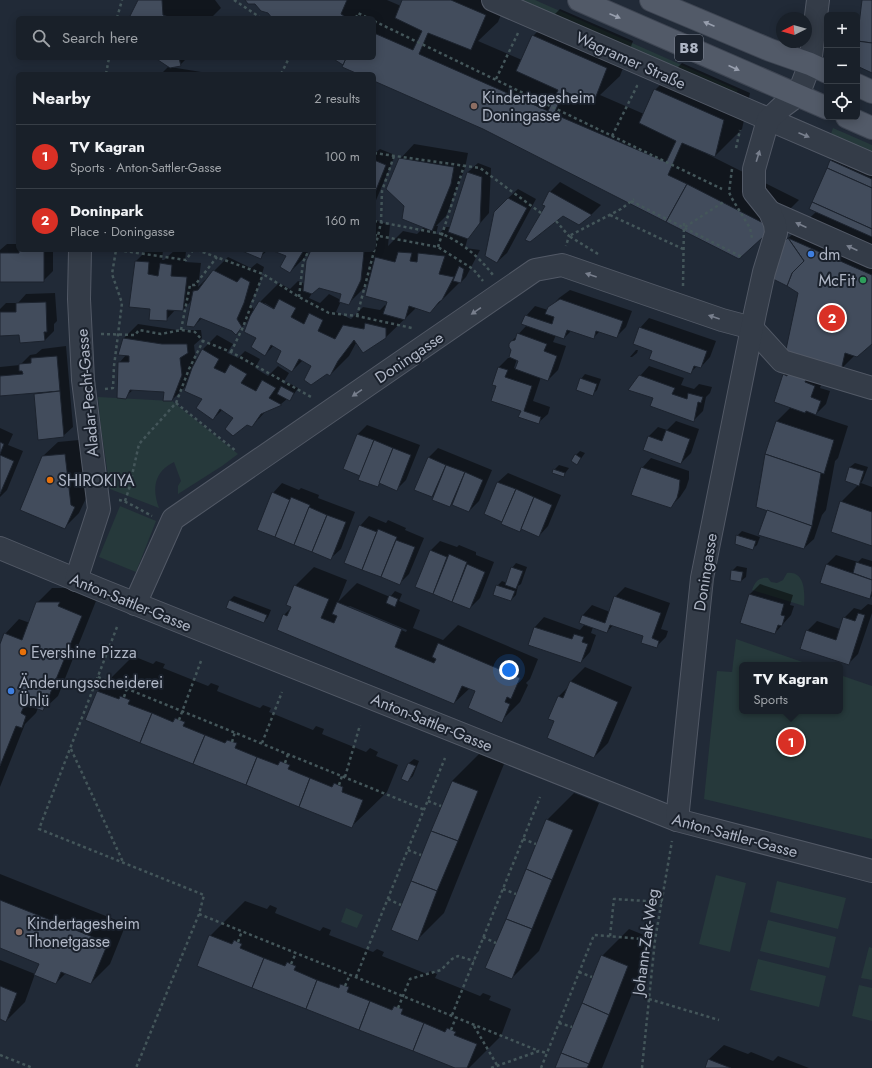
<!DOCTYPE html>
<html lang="en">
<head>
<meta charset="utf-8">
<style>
	body { margin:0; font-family:Jost,sans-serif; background:#262d35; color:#f1f3f6 }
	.controls { position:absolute; right:12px; top:12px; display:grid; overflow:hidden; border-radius:6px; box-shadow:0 2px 10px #0003 }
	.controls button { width:36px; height:36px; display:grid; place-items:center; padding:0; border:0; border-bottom:1px solid #373e46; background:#192029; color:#f1f3f6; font:20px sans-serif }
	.compass { position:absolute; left:776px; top:12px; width:36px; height:36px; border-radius:50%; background:#192029; box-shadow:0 2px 10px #0003; rotate:265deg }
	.you { position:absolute; left:509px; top:670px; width:14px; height:14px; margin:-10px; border:3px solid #fff; border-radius:50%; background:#1a73e8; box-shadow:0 0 0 6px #1a73e833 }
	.badge { display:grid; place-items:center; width:26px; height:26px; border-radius:50%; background:#d93025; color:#fff; font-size:13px; font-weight:700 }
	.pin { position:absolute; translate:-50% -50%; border:2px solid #fff; box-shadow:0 1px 4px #0006 }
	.popup { position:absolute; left:739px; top:662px; width:104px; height:52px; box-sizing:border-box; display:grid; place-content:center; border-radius:6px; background:#192029; filter:drop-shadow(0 1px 3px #0005); font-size:13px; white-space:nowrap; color:#9fa3a8 }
	.popup b { font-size:15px; color:#f1f3f6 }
	.popup::after { content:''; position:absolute; left:50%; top:100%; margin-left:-8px; border:8px solid transparent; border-top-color:#192029 }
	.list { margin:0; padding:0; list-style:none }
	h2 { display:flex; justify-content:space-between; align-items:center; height:52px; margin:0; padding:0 16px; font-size:17px }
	h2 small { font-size:13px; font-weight:400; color:#9fa3a8 }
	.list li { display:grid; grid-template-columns:26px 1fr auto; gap:12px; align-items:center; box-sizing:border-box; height:64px; padding:0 16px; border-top:1px solid #373e46 }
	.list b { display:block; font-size:15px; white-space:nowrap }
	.list p { margin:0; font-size:13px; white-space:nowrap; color:#9fa3a8 }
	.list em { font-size:13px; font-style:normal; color:#9fa3a8 }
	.icon { flex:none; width:22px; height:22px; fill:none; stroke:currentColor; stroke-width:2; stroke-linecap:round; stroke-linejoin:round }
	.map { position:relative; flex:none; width:872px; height:1068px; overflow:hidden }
	.search { position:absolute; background:#192029; box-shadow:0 2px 10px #0003; left:16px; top:16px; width:360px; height:44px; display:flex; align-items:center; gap:10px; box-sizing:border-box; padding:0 14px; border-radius:6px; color:#9fa3a8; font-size:15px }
	.panel { position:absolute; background:#192029; box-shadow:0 2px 10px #0003; left:16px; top:72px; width:360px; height:180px; border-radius:6px }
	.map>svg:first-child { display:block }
	.green { fill:#26393b }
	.shadow { fill:#0007; fill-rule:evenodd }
	.building { fill:#424c5c; stroke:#1c232e }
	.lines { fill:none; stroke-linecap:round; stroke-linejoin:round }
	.minor-casing { stroke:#525966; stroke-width:24 }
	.major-casing { stroke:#3e4552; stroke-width:24 }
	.path { stroke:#44565a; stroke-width:2.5; stroke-dasharray:3 3; stroke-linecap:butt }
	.minor { stroke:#343c48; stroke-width:22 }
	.major { stroke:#525a68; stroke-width:22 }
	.oneway { fill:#989fae }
	.oneway2 { fill:#787f8d }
	.education-dot { fill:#8d6e63; stroke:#1a212c; stroke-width:1.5 }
	.shop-dot { fill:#3f7fe0; stroke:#1a212c; stroke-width:1.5 }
	.leisure-dot { fill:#2e9e5b; stroke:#1a212c; stroke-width:1.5 }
	.food-dot { fill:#e8710a; stroke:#1a212c; stroke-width:1.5 }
	.labels { text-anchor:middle; stroke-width:4; stroke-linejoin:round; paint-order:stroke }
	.shield { fill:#1a212c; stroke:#828997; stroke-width:1 }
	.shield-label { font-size:15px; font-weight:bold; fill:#afb6c5 }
	.street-label { font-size:16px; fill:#afb6c5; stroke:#1a212c }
	.poi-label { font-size:16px; fill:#afb6c5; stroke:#1a212c; text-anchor:start }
</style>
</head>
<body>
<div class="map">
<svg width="872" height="1068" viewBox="0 0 872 1068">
	<rect width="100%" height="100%" fill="#212a37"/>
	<!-- green -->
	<g class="green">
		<polygon points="518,0 535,0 738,90 735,95"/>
		<polygon points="833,128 872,145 872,152 831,134"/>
		<path d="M98,397L172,401L238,454L222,466L178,494V486L181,481L174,462C154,472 152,488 159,508L110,489L101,428Z"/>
		<polygon points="120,506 156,521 136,572 99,557"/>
		<path d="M787,573C805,571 805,592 804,606L752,590C755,582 758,577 768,578L771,582L777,583L783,580Z"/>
		<polygon points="736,639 811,665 742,665 742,711 840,711 840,675 872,686 872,839 704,799 717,671 732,672"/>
		<polygon points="716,875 746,883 730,952 699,944"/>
		<polygon points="777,881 846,898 838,929 770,912"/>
		<polygon points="346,908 363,915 357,928 341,922"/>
		<polygon points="768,920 836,937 829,968 760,951"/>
		<polygon points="869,947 872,948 872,980 861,978"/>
		<polygon points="758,959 826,976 819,1007 750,990"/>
		<polygon points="859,985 872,988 872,1021 852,1016"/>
	</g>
	<!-- shadow -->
	<g class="shadow">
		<polygon points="140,0 215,0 221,8 211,18 130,18"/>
		<polygon points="246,0 387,0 401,6 403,0 507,0 498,22 478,41 522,60 533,36 560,9 633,41 620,76 600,95 644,114 655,90 682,63 750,93 742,129 715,156 708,153 707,154 799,200 772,227 484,128 374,80 374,74 360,74 334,58 374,58 374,18 274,18 269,12 255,3"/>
		<polygon points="157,58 187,58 180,65 170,67 214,74 161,74 169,66"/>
		<path d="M414,144L468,153L465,168L446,216L436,226H438L436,234H438L446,227H451L468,172L478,163L491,168L489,213L468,237L465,248L480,250L466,277L461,282H460L430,312L416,308L385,338L356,343L349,356L330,375L303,360L292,371L282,350L274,345L265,355L249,320L236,333L232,330L202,318L194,326L192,300L183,310L176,309L166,320L151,308L130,306L136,261L147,250H163L162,260H164L175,250L186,251L185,262L201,263L198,287L228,257L251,268L257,263L264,267L258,288L250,304L254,310L260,302L279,283L290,289L298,281L305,284L312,250H374V220L390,225L388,246L403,231L417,234L424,227L405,206L400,159ZM369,283L388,301L387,305H385L380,310L363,307L351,319L336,312L341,301L348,304ZM319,287L342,294L341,300L329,294L320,303L309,298L312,293ZM265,303L278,311L265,306Z"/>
		<polygon points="380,149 395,155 374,205 374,154"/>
		<polygon points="836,156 872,172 872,342 855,355 840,370 799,292 783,243 817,211 831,161"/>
		<polygon points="560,182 601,205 592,214 579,224 546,205 550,192"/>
		<polygon points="518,189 536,199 507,253 497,262 504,202"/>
		<polygon points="7,244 18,244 18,250 53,250 53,271 43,281 0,281 0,250"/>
		<polygon points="244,250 268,250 260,257"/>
		<polygon points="273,250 309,250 304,258 290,272 287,256"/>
		<path d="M570,290L632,311L626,327L616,337L600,331L593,338L571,331L564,338L556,335L553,342L566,346L558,370L548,380L541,377L533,401L550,407L548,414L538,423L522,411L497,386L499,367L508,358H510L512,350V341L527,325L526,316L535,306L548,310L559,298ZM517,359L519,360L517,368H514Z"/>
		<polygon points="55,293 57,321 54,324 54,331 45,340 20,334 0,335 0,309 6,303 18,303 26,294"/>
		<polygon points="649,318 716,341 710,357 701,367 697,366 690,373 653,351 640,328"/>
		<polygon points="138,324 177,330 201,330 202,338 194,345 196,362 203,349 217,335 233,344 227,353 238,358 245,351 260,359 255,368 268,376 278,366 289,373 283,383 285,384 287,382 298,388 290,400 287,399 281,404 266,411 252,426 234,418 222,410 213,419 203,399 187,385 172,400 165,391 134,389 125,397 119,363 127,354 123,339"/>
		<polygon points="66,346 73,427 63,436 39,439 35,392 0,395 0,367 20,365 30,355 36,354 42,349"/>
		<polygon points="636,350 638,350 637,353 632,357 630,357"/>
		<polygon points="794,365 824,376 820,388 830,391 826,404 815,415 848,426 838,458 835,461 826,510 822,515 814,539 804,548 768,511 766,454 777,421 791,407 784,375"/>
		<polygon points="649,366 684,378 681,385 694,389 699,384 712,387 710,393 706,397 703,411 694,420 654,397 640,376"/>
		<polygon points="585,374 601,379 597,390 593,394 581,379"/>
		<polygon points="676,421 699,429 691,453 681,463 649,436 658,427 667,430"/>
		<polygon points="367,425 420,445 406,480 397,489 381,483 377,486 361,475 345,469 358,434"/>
		<polygon points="0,428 13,434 8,445 23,451 7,490 0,497"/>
		<polygon points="79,440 86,490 89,492 79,513 64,528 43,456 58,442"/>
		<polygon points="438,448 492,470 479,501 469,511 453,504 450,506 434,497 415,489 428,458"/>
		<polygon points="580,451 585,453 577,464 576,455"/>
		<polygon points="651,458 689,471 689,479 686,488 680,497 670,507 642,468"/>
		<polygon points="855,463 868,467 863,480 861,483 872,487 872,545 841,502 858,485 850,467"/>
		<polygon points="559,465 569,468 563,476 554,470"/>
		<polygon points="508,473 561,495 548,526 539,536 522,529 520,531 498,482"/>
		<polygon points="282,483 299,490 301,488 319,495 318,498 355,512 341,549 331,558 273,493"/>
		<polygon points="369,516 386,523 388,520 406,528 405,530 424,538 409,574 399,584 346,562 360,526"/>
		<polygon points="742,531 760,537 757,545 752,549 737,536"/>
		<polygon points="440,541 457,547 459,545 476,552 476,555 494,562 480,598 470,608 416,587 431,550"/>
		<polygon points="836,555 858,562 862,558 872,561 872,596 870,598 827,564"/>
		<polygon points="516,563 527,567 521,584 518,586 516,595 511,600 497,586 502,581 507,583 512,568"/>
		<polygon points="737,566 747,568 746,577 741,581 732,571"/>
		<path d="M314,567L347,580L338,602L357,583L390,597L395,591L402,594L399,601L420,610L413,628L443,640L458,625L538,659L530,679L526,683L528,685L520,702L501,721L476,691L470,688L454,703L284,615L292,607L295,586ZM350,606L407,630L406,632L348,607Z"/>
		<polygon points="760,584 793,595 790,605 794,606 791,615 775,633 741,623 750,594"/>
		<polygon points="625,587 670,603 661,629 668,631 666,637 656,647 644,636 613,625 607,632 593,627 591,633 596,635 590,652 581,662 529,644 535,627 544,617 580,630 585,624 580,623 583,615 592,605 610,612 615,597"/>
		<polygon points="52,588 73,588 72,591 96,601 58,696 43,710 38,708 36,713 25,724 0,787 0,647 5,634 19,619 30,623 37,603"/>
		<polygon points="234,596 271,610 268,617 264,622 230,600"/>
		<polygon points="868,604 872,605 872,613 858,654 848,664 807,631 817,621 840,629 844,618 854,608 861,610"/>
		<polygon points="133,656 153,664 156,661 165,664 163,668 208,686 211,683 219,686 217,691 260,708 263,705 271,708 269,712 313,730 316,726 324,729 322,734 366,752 370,748 378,752 376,756 398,765 387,792 351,827 86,720 98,691"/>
		<polygon points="585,667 632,687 608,743 594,757 559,696 568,687 571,681"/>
		<polygon points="479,754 504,764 444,913 417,940 393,930 452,781"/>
		<polygon points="414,759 419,761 413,776 408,781 403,778 409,763"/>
		<polygon points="574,793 599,803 539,951 512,978 547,820"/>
		<polygon points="0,874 126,924 110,964 91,983 66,973 56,983 35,974 25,1002 6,1021 0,1018 0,960 35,974 40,963 0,947"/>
		<polygon points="245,901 267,909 270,905 277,908 275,913 320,931 323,927 331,930 329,935 373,952 377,949 384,952 382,956 427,974 430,971 437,974 435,978 480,996 483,993 491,996 489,1000 511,1009 501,1036 469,1068 458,1068 210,936"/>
		<polygon points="629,929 654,939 602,1068 556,1068 602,956"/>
		<polygon points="724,1045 748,1054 751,1052 773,1061 778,1056 809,1068 706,1068 709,1059"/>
	</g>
	<!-- building -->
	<g class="building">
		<polygon points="138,0 162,0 163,15 171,18 129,18"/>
		<polygon points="245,0 347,0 341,14 347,18 272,18 268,13 261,11 255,4 248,4"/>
		<polygon points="402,0 451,0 486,15 471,50 428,33 419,54 548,111 558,90 516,71 532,35 607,68 593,104 564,91 554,114 666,162 676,141 639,123 654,89 724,120 715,157 682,143 668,175 687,184 666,222 483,129 374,81 374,74 358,74 342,67 346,58 374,58 374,33 413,50 422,31 395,18"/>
		<polygon points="862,0 872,0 872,43 857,41"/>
		<polygon points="857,41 872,43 872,73 857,66"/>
		<polygon points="155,58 179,58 181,66 170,68"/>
		<polygon points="332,58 346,58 343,65"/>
		<polygon points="399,158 454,167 451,184 432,231 402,219 404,206 386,189"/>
		<polygon points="374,160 386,165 374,195"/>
		<polygon points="830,160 872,179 872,188 827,168"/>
		<polygon points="827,168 872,188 872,229 812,202"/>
		<polygon points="467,172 482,177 480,223 468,239 448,232"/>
		<polygon points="687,184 726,204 773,228 739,259 666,222"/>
		<polygon points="549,191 592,215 579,225 563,216 530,242 525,240 545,206 542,205"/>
		<polygon points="508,198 527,208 497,263 485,256 494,212"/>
		<polygon points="812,202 872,229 872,237 809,209"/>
		<polygon points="788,238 872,275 872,344 857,357 845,353 841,371 785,354 798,293 787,286 792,273 804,261"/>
		<polygon points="788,238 804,261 792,273 787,286 755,270"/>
		<polygon points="19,250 44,250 44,282 0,282 0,253 19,253"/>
		<polygon points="243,250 264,250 261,259 242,251"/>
		<polygon points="271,250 304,250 290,273 280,267 286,256"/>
		<polygon points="311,250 359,250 364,252 361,280 349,305 339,302 341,294 319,288 312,294 303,291 306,261"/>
		<polygon points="398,252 412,253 410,261 417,262 418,253 445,256 439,274 454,277 442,300 439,302 430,313 409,306 405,320 383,314 387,302 365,296 375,257 395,262"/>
		<polygon points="135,261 149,262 148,274 158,276 160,263 172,265 171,276 187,277 183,311 167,310 167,321 149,320 150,309 129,307"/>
		<polygon points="459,266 464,269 461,283 453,281"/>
		<polygon points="213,270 237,282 241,277 250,282 244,303 237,319 242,327 236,335 232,331 200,318 194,327 186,326 193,291 198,290"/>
		<polygon points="279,299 296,308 291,317 304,324 309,313 323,320 318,331 335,339 343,325 364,329 365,323 386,328 386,338 363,353 354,340 338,361 330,376 327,374 311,385 304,380 311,366 299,359 292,372 276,362 281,351 271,345 265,356 251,347 256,338 244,332 250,316 259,301 274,309"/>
		<polygon points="560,299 623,321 617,338 596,331 594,339 567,330 564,339 521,324 525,315 552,324 554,317 545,314 548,307"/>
		<polygon points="46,302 47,332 44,332 45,341 20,343 19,335 0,336 0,312 16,312 16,303"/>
		<polygon points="639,327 707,351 701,368 694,366 691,374 649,359 652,351 633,344"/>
		<polygon points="517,333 547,344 544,351 557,356 548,381 515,369 518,361 509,357 511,350 509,347 509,344 511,341 515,340"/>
		<polygon points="123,338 162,344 187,344 188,353 180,358 182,375 172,401 163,401 164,392 130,390 126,399 117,398 118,362 129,362 129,356 118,355"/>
		<polygon points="202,349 219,359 214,368 225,373 230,364 247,374 241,383 256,391 262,380 276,388 269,398 282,405 261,414 252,427 247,425 233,436 225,429 233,418 220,409 213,420 196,408 202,399 184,391 192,368"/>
		<polygon points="57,356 60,391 0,396 0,376 23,374 22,371 19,371 19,364 31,363 31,358"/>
		<polygon points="498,367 508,370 505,377 532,386 524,411 541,417 539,424 518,417 521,411 491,401 496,386 492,385"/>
		<polygon points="789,370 807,376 805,382 815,386 811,397 821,401 816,415 806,411 805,413 774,402 783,374 787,376"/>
		<polygon points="639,375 675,388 672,394 687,399 688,393 703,397 701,403 698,402 694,422 650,406 653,398 628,390"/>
		<polygon points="580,378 597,384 593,396 576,390"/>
		<polygon points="281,386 294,393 290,401 277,394"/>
		<polygon points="60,391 64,437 38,440 34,394"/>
		<polygon points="776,421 834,440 824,474 765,454"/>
		<polygon points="666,430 690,439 681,464 643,450 648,436 662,441"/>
		<polygon points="357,434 374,440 360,476 343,469"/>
		<polygon points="374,440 393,448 378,487 358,480"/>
		<polygon points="0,442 4,444 0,454"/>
		<polygon points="393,448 411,455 397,491 379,483"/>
		<polygon points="65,454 71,505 75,507 65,529 20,510 42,456"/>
		<polygon points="575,454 581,458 577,465 571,461"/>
		<polygon points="765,454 821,473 812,526 756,507"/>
		<polygon points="0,455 14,461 0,494"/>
		<polygon points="428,457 446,465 432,497 414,490"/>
		<polygon points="446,465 465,472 450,507 432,500"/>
		<polygon points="641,467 680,480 679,490 677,498 671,508 631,495"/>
		<polygon points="849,467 864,471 859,486 845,481"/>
		<polygon points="553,469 565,473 564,477 552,473"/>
		<polygon points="465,472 483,480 469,512 452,505"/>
		<polygon points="497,482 516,489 502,522 484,514"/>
		<polygon points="516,489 534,497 520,532 501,524"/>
		<polygon points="272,492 290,500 275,537 257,530"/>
		<polygon points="291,497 310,505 294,545 275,537"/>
		<polygon points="534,497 552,505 539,537 521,529"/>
		<polygon points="840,501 872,512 872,546 831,532"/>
		<polygon points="309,507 327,515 312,552 294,545"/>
		<polygon points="767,510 812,526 804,549 758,535"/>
		<polygon points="327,515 346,522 331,560 312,552"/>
		<polygon points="359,525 377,532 362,570 344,563"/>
		<polygon points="378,529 397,537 381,577 362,570"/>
		<polygon points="736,535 756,541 753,550 735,544"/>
		<polygon points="396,540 415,547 400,585 381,577"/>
		<polygon points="430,550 447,557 433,594 415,587"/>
		<polygon points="449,554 467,562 452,602 433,594"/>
		<polygon points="856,562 872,567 872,580 853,573"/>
		<polygon points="467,564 485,572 470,609 452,602"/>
		<polygon points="826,564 872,580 872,591 870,599 820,583"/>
		<polygon points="511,567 523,571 516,589 505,585"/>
		<polygon points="731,570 743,572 741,582 730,580"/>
		<polygon points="294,585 329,599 321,618 334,623 337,616 332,614 337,602 402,629 395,647 434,663 436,659 432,657 438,643 520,678 511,699 507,697 505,702 510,704 502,723 468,708 475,691 462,686 454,704 277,630 283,614 287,616 291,607 286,605"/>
		<polygon points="496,585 515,591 511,601 493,595"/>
		<polygon points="749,594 784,604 781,615 785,616 782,626 778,625 775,634 740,623"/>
		<polygon points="389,595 398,599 395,607 386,603"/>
		<polygon points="614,596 661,613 652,638 659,641 657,648 641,643 643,636 610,625 607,633 579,623 582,615 605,623"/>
		<polygon points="229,600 267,615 264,623 226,608"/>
		<polygon points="36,602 60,602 58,606 82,616 43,711 25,704 21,713 26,716 22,728 16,726 0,766 0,644 4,633 22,640"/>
		<polygon points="858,613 865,615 849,665 800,649 806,630 836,640 843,617 855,621"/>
		<polygon points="534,627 572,639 574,634 584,637 582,642 588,644 581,663 528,645"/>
		<polygon points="570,681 618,702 594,758 547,738 554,721 548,719 558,696 563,698"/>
		<polygon points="97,691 119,699 120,696 130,700 128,704 152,713 140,743 85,720"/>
		<polygon points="152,713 173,722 175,718 185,722 183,726 205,735 193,764 140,743"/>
		<polygon points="205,735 225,743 227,740 237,743 235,748 257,757 246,785 193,764"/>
		<polygon points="257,757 278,765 280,761 290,765 288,769 310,778 299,807 246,785"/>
		<polygon points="408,763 416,766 408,782 401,779"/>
		<polygon points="310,778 332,787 334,783 343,787 342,792 363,800 352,828 299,807"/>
		<polygon points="452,781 478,791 458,841 431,831"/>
		<polygon points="546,819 573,830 552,880 526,869"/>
		<polygon points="431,831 458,841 437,891 411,881"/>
		<polygon points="526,869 552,880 532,929 506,919"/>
		<polygon points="411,881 437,891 418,941 391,930"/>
		<polygon points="0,900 108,943 91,984 61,972 56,984 34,975 39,964 0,948"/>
		<polygon points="506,919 532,929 512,979 485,968"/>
		<polygon points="209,935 232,944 234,940 242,944 240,948 264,958 252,988 197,966"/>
		<polygon points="601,955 628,966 609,1015 582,1003"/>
		<polygon points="264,958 285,966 287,962 291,964 296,966 294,970 317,980 306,1009 252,988"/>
		<polygon points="317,980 339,988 340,984 349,987 347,992 370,1001 359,1030 306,1009"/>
		<polygon points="0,986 17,993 6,1022 0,1019"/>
		<polygon points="370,1001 392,1010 394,1006 403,1009 401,1014 424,1023 413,1051 359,1030"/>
		<polygon points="582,1003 609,1015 589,1064 561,1053"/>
		<polygon points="424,1023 445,1032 447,1028 456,1032 454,1035 477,1044 467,1068 455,1068 413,1051"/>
		<polygon points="561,1053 589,1064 587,1068 555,1068"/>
		<polygon points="708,1059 731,1068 705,1068"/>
	</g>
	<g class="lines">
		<!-- minor casing -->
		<g class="minor-casing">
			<g id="minor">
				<polyline points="493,0 872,164"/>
				<polyline points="770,212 872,257"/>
				<polyline points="752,328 782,361 872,388"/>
				<polyline points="0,548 101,590 677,820 872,871"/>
				<polyline points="76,580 99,509 83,380 79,299 80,250"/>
				<polyline points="135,604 173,519 535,270 562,265 722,320 752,328"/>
				<polyline points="677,820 702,578 755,313 764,272 776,233 775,224 770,212 754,192 754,169 768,120 783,106 798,95 810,64 818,0"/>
			</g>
		</g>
		<!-- major casing -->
		<g class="major-casing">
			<g id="major">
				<polyline points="579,0 827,108"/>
				<polyline points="651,0 770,50 810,64 827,72"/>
				<polyline points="857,85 872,92"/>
				<polyline points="847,117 872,128"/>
			</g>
		</g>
		<!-- path -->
		<g class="path">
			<polyline points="234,0 261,18"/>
			<polyline points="117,18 122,0"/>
			<polyline points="356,18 358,13 368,18"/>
			<polyline points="374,21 722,189"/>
			<polyline points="106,74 109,58"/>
			<polyline points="281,74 289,58"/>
			<polyline points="496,79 518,33"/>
			<polyline points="612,136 637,86 635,85"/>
			<polyline points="736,148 740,130"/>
			<polyline points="374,153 480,168 541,213"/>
			<polyline points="732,169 729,192 731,197 750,228 752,238"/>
			<polyline points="631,201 742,257"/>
			<polyline points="610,215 683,249"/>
			<path d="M374,221L442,234C462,242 480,258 493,275"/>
			<polyline points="556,221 569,236 566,246"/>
			<polyline points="685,227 725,201"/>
			<polyline points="374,235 438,247 473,269 483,281"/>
			<polyline points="438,247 464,166"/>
			<polyline points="100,250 124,251 186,260 193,250"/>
			<polyline points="197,250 263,274 299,297 329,313 357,316 412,328"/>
			<polyline points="598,254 569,236 621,209 634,199"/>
			<polyline points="683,286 684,222"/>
			<polyline points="299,297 303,262 309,250"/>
			<polyline points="357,316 378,236 381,222 382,191 394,156"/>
			<polyline points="181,330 190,285 195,285 217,257"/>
			<polyline points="101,334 135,335 139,330 161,334 181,330 195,332 203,341 231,352 313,398"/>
			<polyline points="231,352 243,327 263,274"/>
			<polyline points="105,389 113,388 114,366 122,303 112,274 116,250"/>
			<polyline points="176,403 236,451"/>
			<path d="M119,500C127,501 144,512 152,516"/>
			<polyline points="125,501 129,489 139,444 176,403 189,369 203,341"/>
			<polyline points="117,627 39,829 204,895 199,914 136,1068"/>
			<polyline points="98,677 425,810"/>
			<polyline points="124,697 127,688"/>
			<polyline points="179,720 201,661"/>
			<polyline points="232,742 235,732"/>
			<polyline points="262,743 282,692"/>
			<polyline points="71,749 123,862"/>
			<polyline points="285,763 288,754"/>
			<polyline points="345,777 360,725"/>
			<polyline points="339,785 342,776"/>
			<polyline points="428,801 441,806"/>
			<polyline points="523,839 536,844"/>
			<polyline points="408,850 421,855"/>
			<polyline points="503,889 516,894"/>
			<polyline points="388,899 401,905"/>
			<polyline points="199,914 539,1051"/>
			<polyline points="610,936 614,899 662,902"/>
			<polyline points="483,937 496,943"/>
			<polyline points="238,942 242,931"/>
			<polyline points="291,964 296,953"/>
			<polyline points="579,972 592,977"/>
			<polyline points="356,977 445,758"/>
			<polyline points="345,986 350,975"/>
			<polyline points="649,999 719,1020"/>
			<polyline points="398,1008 410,979 441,970 452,959 458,956 474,961"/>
			<polyline points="452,1015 540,797"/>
			<polyline points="559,1023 572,1027"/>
			<polyline points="474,1026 497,1065"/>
			<polyline points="451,1030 456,1017"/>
			<polyline points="0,1055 33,1068"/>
			<polyline points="491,1068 539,1051 547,1053"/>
			<polyline points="541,1068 594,935 655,940"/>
			<polyline points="642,1068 655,940 672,841"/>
		</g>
		<!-- minor -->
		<use href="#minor" class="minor"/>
		<!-- major -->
		<use href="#major" class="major"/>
	</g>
	<!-- one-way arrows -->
	<defs><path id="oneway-solid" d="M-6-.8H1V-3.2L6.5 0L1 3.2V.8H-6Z"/></defs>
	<g class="oneway">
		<use href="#oneway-solid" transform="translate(615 16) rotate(23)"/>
		<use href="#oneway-solid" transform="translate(709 24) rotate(-157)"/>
		<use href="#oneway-solid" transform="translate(734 68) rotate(24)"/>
	</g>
	<g class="oneway2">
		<use href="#oneway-solid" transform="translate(804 135) rotate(23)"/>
		<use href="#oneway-solid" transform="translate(758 156) rotate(-73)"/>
		<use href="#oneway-solid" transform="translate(801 225) rotate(-156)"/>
		<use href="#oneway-solid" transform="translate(852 248) rotate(-156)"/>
		<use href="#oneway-solid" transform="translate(591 275) rotate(-161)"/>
		<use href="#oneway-solid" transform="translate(476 311) rotate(146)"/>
		<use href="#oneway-solid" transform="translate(714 317) rotate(-161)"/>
		<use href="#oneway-solid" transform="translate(357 393) rotate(146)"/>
	</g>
	<!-- markers -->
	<g class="education-dot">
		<circle cx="474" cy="106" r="4"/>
		<circle cx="19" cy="932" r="4"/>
	</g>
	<g class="shop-dot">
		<circle cx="811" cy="254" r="4"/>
		<circle cx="11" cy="691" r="4"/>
	</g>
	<circle class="leisure-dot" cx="863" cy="280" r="4"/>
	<g class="food-dot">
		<circle cx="50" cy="480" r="4"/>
		<circle cx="23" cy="652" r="4"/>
	</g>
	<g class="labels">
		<!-- shield labels -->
		<rect class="shield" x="675" y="35" width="28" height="26" rx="3"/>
		<g class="shield-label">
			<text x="689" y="53">B8</text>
		</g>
		<!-- street labels -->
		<g class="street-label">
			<text transform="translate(631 60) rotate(24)" y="6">Wagramer Straße</text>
			<text transform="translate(409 357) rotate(-34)" y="6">Doningasse</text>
			<text transform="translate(87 393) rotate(-95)" y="6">Aladar-Pecht-Gasse</text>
			<text transform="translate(705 572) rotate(-81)" y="6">Doningasse</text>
			<text transform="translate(131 602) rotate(22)" y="6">Anton-Sattler-Gasse</text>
			<text transform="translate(432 722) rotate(22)" y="6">Anton-Sattler-Gasse</text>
			<text transform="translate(735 835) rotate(15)" y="6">Anton-Sattler-Gasse</text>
			<text transform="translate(645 942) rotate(-82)" y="6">Johann-Zak-Weg</text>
		</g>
		<!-- poi labels -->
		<g class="poi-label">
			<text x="482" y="103">Kindertagesheim<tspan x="482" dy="18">Doningasse</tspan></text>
			<text x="819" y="260">dm</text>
			<text x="855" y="286" text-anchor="end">McFit</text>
			<text x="58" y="486">SHIROKIYA</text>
			<text x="31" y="658">Evershine Pizza</text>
			<text x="19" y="688">Änderungsscheiderei<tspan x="19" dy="18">Ünlü</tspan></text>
			<text x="27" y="929">Kindertagesheim<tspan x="27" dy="18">Thonetgasse</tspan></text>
		</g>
	</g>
</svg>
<div class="controls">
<button>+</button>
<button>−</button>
<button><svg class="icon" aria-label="locate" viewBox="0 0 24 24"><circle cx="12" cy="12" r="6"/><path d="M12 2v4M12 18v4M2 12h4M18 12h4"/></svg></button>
</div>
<svg class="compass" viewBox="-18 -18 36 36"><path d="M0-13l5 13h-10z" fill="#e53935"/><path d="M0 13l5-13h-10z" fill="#9fa3a8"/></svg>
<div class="you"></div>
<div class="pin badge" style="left:791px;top:742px">1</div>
<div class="popup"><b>TV Kagran</b>Sports</div>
<div class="pin badge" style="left:832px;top:318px">2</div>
<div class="search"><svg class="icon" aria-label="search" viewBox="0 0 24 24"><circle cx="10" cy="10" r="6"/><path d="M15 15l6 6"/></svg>Search here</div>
<section class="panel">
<h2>Nearby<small>2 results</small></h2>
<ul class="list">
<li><span class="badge">1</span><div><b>TV Kagran</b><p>Sports · Anton-Sattler-Gasse</p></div><em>100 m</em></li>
<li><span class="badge">2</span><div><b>Doninpark</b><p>Place · Doningasse</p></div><em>160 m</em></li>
</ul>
</section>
</div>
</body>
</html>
